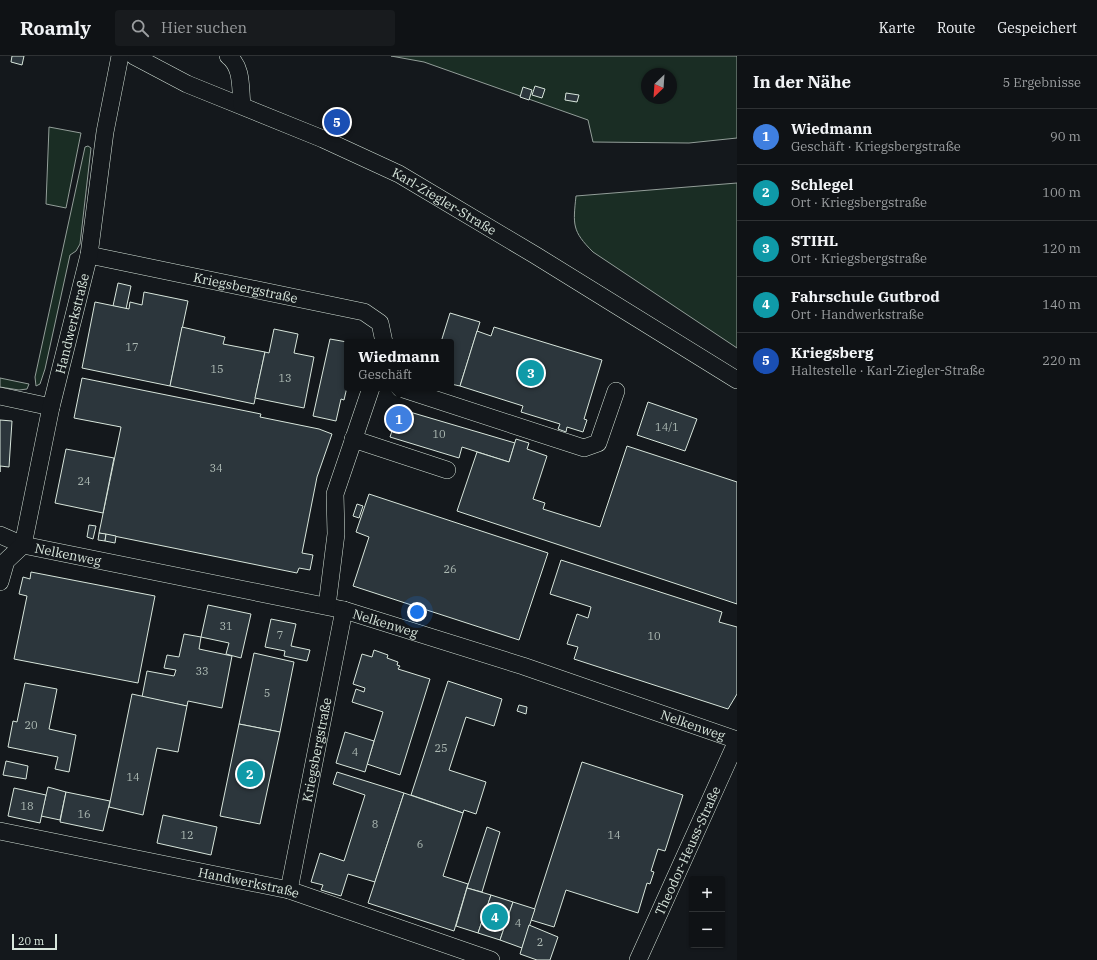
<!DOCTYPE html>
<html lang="de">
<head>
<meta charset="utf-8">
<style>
	body { margin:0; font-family:"IBM Plex Serif",serif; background:#181b1e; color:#f1f3f6 }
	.controls { position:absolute; right:12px; bottom:12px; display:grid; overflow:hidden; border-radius:4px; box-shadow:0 1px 3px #0004 }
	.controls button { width:36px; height:36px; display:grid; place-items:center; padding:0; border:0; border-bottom:1px solid #2f3234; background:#0f1215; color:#f1f3f6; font:20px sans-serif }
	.compass { position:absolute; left:641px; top:12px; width:36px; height:36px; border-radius:50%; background:#0f1215; box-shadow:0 1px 3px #0004; rotate:205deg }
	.scale { position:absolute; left:12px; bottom:10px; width:45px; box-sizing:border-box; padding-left:4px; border:2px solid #d8e6dc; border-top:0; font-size:11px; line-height:14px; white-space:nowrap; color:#d8e6dc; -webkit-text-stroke:3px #14181c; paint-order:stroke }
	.you { position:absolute; left:417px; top:556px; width:14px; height:14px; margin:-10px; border:3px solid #fff; border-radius:50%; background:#1a73e8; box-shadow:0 0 0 6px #1a73e833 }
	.badge { display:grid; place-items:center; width:26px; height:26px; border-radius:50%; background:#ffb74d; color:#fff; font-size:13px; font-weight:700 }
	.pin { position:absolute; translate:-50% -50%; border:2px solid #fff; box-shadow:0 1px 4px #0006 }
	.popup { position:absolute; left:344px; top:283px; width:110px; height:52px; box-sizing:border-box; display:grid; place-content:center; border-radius:4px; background:#0f1215; filter:drop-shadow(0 1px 3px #0005); font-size:13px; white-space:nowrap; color:#9b9ea0 }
	.popup b { font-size:15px; color:#f1f3f6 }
	.popup::after { content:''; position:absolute; left:50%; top:100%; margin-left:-8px; border:8px solid transparent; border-top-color:#0f1215 }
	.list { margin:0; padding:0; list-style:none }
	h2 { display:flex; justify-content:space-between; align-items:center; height:52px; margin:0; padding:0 16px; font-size:17px }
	h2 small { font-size:13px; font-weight:400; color:#9b9ea0 }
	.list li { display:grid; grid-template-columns:26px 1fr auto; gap:12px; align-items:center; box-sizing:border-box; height:56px; padding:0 16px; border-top:1px solid #2f3234 }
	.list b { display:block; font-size:15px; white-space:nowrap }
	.list p { margin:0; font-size:13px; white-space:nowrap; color:#9b9ea0 }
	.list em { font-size:13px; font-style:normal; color:#9b9ea0 }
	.icon { flex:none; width:22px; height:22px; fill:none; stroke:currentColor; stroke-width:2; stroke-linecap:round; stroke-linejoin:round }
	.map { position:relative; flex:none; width:737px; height:904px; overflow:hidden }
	header { display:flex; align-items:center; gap:24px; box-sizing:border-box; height:56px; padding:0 20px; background:#0f1215; border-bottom:1px solid #2f3234 }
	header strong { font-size:19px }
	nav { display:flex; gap:22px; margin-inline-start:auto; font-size:14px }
	.search { width:280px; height:36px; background:#181b1e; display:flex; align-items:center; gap:10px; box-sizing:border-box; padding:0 14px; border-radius:4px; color:#9b9ea0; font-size:15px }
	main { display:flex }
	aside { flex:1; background:#0f1215 }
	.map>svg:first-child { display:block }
	.green { fill:#1a2d24; stroke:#939e99; fill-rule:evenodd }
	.building { fill:#2c363c; stroke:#d8e6dc }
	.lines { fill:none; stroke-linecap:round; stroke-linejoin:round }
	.minor-casing { stroke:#d8e6dc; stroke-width:18 }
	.minor { stroke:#14181c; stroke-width:17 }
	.labels { text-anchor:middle; stroke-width:3; stroke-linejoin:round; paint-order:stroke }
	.number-label { font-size:11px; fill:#adbab4 }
	.street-label { font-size:13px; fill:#d8e6dc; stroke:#14181c }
</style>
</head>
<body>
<header>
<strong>Roamly</strong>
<div class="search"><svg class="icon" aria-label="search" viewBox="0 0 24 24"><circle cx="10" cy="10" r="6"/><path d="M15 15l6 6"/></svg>Hier suchen</div>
<nav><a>Karte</a><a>Route</a><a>Gespeichert</a></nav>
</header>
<main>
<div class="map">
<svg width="737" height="904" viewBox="0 0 737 904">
	<rect width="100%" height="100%" fill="#14181c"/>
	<!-- green -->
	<g class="green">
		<path d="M391,0H737V82L689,87L593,86L588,64L424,6ZM647,18H671V42H647Z"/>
		<polygon points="49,71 81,77 66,152 46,148"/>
		<polygon points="88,90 91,92 80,188 76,195 70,199 45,313 40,328 36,330 35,321 85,91"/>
		<path d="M737,127V292L593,196C572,175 573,169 576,140Z"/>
		<polygon points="0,322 29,328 27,333 19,334 0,331"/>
	</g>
	<!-- building -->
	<g class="building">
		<polygon points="12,0 24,0 22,9 11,6"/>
		<polygon points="535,30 545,33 542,42 532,39"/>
		<polygon points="523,31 532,34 529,44 520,41"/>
		<polygon points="566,37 579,39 577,46 565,44"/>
		<polygon points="118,227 131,230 126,253 113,250"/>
		<polygon points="144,236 188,245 170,330 82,312 95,246 129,253 130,246 142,249"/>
		<polygon points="450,257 480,266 460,330 451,328 451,286 441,286"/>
		<polygon points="182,271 225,281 223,288 265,296 254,348 170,330"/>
		<polygon points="494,271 602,304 584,363 587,364 583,376 567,371 566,376 558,373 560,368 521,356 523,350 460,330 477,275 491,280"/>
		<polygon points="274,273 298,278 294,297 314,301 304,352 255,342 265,296 269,297"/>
		<polygon points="330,283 347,286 347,331 344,344 341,343 336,365 313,360"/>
		<polygon points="82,322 261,358 260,361 319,373 332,378 317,421 302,497 313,499 310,514 299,512 297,517 99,477 121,371 74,362"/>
		<polygon points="648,346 697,363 685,395 637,379"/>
		<polygon points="403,354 515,387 509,406 462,391 459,402 390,381 392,375 389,374 394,359"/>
		<polygon points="0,364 12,365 9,411 0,410 0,416"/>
		<polygon points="516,383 529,387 527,393 547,400 533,443 545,447 543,453 600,471 627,390 737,426 737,548 457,455 477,396 509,406"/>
		<polygon points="66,393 114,402 103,457 55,447"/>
		<polygon points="369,438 548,497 519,584 353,530 369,481 356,476"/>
		<polygon points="357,448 363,450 359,462 353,460"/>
		<polygon points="89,469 96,470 93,483 87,481"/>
		<polygon points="99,477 106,478 105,485 98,484"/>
		<polygon points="106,478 116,480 115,487 105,485"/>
		<polygon points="561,504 722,556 719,566 737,571 737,638 728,653 574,603 578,591 567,588 577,558 588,562 591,551 550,538"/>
		<polygon points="31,516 155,540 138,627 14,603 27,540 19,538 23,521 30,523"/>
		<polygon points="208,549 251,558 241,602 226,598 229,587 201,581"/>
		<polygon points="271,563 296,568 291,590 310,594 307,605 284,600 285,595 265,591"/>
		<polygon points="184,578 201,581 199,593 232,600 222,652 188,645 187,650 142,641 147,615 174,620 176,614 164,612 167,599 179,601"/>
		<polygon points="374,594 388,599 387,602 398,606 397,609 400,610 398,613 430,623 400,719 367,708 383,656 352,646 356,633 364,636 365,632 353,628 362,598 372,601"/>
		<polygon points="254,597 294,606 280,676 239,668"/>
		<polygon points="448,625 502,643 494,670 466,661 449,714 486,726 476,758 464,754 463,757 411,739"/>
		<polygon points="25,627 57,633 49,673 76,679 69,716 55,713 58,701 8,691 13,665 17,666"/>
		<polygon points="132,638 187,650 178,696 157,692 143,759 109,751"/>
		<polygon points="519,649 527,651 526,658 517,655"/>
		<polygon points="239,668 280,676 260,768 220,760"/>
		<polygon points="345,676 374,685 365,716 336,707"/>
		<polygon points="6,705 28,710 26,723 3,719"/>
		<polygon points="582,706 683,739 665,795 658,793 651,815 654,816 650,828 647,827 638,857 566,834 554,871 531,864"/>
		<polygon points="337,716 404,737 375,826 348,818 341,840 321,834 323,829 311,826 320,797 344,805 365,739 333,728"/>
		<polygon points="48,731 66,736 60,764 41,760"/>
		<polygon points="14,732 46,739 40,767 8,760"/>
		<polygon points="66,736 110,745 103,775 60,766"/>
		<polygon points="404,737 463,757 443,820 468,828 454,875 368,847"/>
		<polygon points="163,759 217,771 211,799 157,787"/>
		<polygon points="487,771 500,776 482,836 467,832"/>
		<polygon points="467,832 491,839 478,877 456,870"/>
		<polygon points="491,839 513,846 500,884 478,877"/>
		<polygon points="513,846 535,853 522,892 500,884"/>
		<polygon points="529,869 558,881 550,904 537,904 520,898"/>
	</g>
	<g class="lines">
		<!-- minor casing -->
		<g class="minor-casing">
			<g id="minor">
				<path id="s1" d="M134,0L187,28L323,83L399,118L535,199L737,324"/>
				<path d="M228,0C243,11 240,33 242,49"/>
				<path id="s2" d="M89,199L364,256L380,267L384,286"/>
				<polyline points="400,332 584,392 598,387 616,335"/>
				<polyline points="0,340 51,351"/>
				<polyline points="353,383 447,414"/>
				<path id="s3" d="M0,479L23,489L344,554L523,610L737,684"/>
				<path id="s4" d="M0,526L6,505L23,489L51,351L89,199L105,76L120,0"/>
				<polyline points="327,550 336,478 335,438 371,332"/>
				<path id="s5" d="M0,775L289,834L491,904"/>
				<path id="s6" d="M289,834L344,554"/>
				<path id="s7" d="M638,904L737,685"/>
			</g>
		</g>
		<!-- minor -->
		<use href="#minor" class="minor"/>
	</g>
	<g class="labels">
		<!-- number labels -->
		<g class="number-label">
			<text x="132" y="295">17</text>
			<text x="217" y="317">15</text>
			<text x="285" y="326">13</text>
			<text x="667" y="375">14/1</text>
			<text x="439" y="382">10</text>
			<text x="216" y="416">34</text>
			<text x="84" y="429">24</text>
			<text x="450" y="517">26</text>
			<text x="226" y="574">31</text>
			<text x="280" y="583">7</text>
			<text x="654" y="584">10</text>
			<text x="202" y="619">33</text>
			<text x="267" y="641">5</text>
			<text x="31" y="673">20</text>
			<text x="441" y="696">25</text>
			<text x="355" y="700">4</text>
			<text x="133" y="725">14</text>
			<text x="27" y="754">18</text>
			<text x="84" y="762">16</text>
			<text x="375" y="772">8</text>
			<text x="187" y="783">12</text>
			<text x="614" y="783">14</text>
			<text x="420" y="792">6</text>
			<text x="518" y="871">4</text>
			<text x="540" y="890">2</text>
		</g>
		<!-- street labels -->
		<g class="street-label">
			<text dy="5" stroke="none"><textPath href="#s1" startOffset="343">Karl-Ziegler-Straße</textPath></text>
			<text dy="5" stroke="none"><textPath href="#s2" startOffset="160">Kriegsbergstraße</textPath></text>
			<text dy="5" stroke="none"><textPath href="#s4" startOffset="272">Handwerkstraße</textPath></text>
			<text dy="5" stroke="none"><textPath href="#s3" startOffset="71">Nelkenweg</textPath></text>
			<text dy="5" stroke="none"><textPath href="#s3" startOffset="396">Nelkenweg</textPath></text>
			<text dy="5" stroke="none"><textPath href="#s3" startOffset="720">Nelkenweg</textPath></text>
			<text dy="5" stroke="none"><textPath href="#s6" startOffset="143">Kriegsbergstraße</textPath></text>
			<text dy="5" stroke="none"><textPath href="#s7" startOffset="120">Theodor-Heuss-Straße</textPath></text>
			<text dy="5" stroke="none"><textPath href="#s5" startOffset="254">Handwerkstraße</textPath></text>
		</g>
	</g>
</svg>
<div class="controls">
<button>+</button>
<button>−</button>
</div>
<svg class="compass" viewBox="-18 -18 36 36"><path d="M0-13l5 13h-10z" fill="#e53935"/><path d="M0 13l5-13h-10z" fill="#9b9ea0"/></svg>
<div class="scale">20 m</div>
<div class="you"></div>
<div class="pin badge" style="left:399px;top:363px;background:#3f7fe0">1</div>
<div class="popup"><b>Wiedmann</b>Geschäft</div>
<div class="pin badge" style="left:250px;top:718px;background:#0f9aa8">2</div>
<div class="pin badge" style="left:531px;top:317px;background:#0f9aa8">3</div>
<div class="pin badge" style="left:495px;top:861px;background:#0f9aa8">4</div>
<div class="pin badge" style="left:337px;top:66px;background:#1a4fb4">5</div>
</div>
<aside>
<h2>In der Nähe<small>5 Ergebnisse</small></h2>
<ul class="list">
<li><span class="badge" style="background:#3f7fe0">1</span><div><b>Wiedmann</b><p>Geschäft · Kriegsbergstraße</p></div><em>90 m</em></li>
<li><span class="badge" style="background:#0f9aa8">2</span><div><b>Schlegel</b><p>Ort · Kriegsbergstraße</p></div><em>100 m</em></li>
<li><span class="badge" style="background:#0f9aa8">3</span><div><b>STIHL</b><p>Ort · Kriegsbergstraße</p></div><em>120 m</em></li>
<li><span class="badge" style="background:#0f9aa8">4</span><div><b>Fahrschule Gutbrod</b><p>Ort · Handwerkstraße</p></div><em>140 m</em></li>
<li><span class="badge" style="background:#1a4fb4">5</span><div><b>Kriegsberg</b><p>Haltestelle · Karl-Ziegler-Straße</p></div><em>220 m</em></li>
</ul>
</aside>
</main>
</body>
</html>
